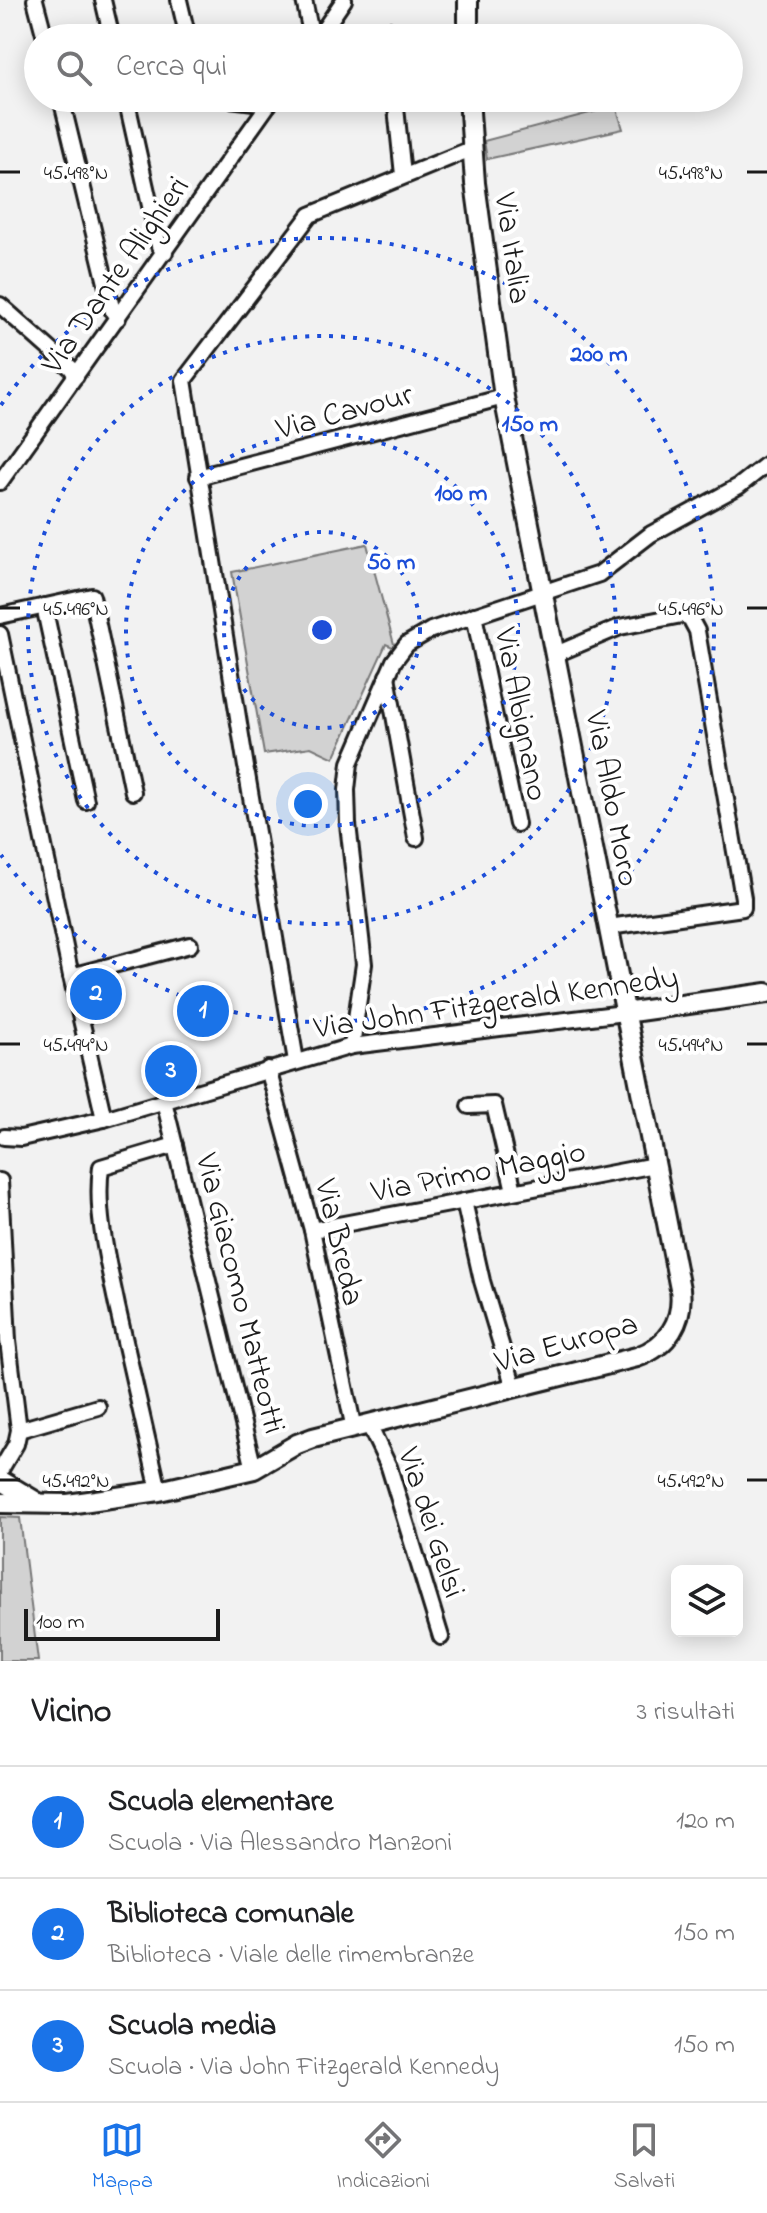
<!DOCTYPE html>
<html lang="it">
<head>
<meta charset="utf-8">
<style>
	body { margin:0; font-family:"Indie Flower",sans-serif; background:#f2f2f2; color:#202124 }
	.controls { position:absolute; right:24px; bottom:24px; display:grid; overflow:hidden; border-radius:12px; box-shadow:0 4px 20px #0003 }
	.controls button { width:72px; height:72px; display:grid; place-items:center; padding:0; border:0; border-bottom:2px solid #e0e0e0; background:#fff; color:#202124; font:40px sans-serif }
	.scale { position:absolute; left:24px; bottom:20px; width:196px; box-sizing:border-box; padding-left:8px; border:4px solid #1c1c1c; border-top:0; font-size:22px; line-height:28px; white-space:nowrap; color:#1c1c1c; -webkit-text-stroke:6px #fff; paint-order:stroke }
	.you { position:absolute; left:308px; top:804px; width:28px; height:28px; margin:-20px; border:6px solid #fff; border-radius:50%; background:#1a73e8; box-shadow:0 0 0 12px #1a73e833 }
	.badge { display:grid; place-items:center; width:52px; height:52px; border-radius:50%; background:#1a73e8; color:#fff; font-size:26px; font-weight:700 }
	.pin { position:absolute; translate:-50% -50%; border:4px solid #fff; box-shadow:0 2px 8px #0006 }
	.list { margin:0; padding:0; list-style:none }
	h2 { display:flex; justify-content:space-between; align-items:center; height:104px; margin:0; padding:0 32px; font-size:34px }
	h2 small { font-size:26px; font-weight:400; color:#757577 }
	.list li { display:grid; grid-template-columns:52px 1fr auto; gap:24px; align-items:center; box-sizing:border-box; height:112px; padding:0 32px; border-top:2px solid #e0e0e0 }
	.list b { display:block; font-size:30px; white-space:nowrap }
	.list p { margin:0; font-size:26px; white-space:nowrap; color:#757577 }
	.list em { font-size:26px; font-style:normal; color:#757577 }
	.icon { flex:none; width:44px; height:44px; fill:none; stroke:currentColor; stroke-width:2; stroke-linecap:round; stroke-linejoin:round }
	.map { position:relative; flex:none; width:767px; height:1661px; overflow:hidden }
	.search { position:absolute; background:#fff; box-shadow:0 4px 20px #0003; left:24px; right:24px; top:24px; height:88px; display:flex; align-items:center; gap:20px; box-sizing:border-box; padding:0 28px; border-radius:44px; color:#757577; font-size:30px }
	.sheet { height:440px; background:#fff }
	nav { display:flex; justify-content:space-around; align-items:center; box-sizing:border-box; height:112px; border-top:2px solid #e0e0e0; background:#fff; font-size:22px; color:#757577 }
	nav a { display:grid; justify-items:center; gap:4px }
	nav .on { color:#1a73e8 }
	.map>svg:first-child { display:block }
	.green { fill:#d2d2d2; stroke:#777; stroke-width:2 }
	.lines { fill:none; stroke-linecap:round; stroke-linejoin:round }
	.minor-casing { stroke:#1c1c1c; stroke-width:20 }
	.tertiary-casing { stroke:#1c1c1c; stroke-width:24 }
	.minor { stroke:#fff; stroke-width:14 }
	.tertiary { stroke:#fff; stroke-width:18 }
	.ticks { fill:none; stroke:#1c1c1c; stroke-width:3 }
	.ring { fill:none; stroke:#1d4ed8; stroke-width:4; stroke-dasharray:4 8 }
	.labels { text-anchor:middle; stroke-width:8; stroke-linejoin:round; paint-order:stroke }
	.street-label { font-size:32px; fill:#1c1c1c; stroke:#fff }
	.ticks-label { font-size:20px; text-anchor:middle; fill:#1c1c1c; stroke:#fff; stroke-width:8; stroke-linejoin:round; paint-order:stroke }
	.centre { fill:#1d4ed8; stroke:#fff; stroke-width:4 }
	.ring-label { font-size:24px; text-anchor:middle; font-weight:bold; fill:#1d4ed8; stroke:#fff; stroke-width:8; stroke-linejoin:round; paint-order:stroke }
</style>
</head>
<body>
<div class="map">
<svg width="767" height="1661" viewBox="0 0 767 1661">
	<rect width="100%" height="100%" fill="#f2f2f2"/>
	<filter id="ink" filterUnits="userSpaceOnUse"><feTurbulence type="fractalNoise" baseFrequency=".0125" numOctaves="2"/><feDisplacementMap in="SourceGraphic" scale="16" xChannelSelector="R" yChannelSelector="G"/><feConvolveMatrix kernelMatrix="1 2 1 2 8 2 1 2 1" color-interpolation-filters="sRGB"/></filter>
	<g filter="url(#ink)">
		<!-- green -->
		<g class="green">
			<polygon points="616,106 623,129 487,159 484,141"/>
			<polygon points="367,544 395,648 386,644 334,758 311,747 264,754 232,572"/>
			<polygon points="0,1517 20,1518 38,1661 0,1661"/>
		</g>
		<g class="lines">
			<!-- minor casing -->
			<g class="minor-casing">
				<g id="minor">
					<polyline points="35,0 45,38"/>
					<polyline points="103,0 112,38"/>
					<polyline points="179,0 188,38"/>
					<polyline points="304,0 312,38"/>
					<polyline points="388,30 389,38"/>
					<polyline points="318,38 344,0"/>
					<polyline points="61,98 113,312 118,318"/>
					<polyline points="126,98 159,246 165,252"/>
					<polyline points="222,98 269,104"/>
					<polyline points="395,98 403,175"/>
					<polyline points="0,305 71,368 76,376"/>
					<polyline points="198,477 504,397"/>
					<polyline points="0,482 273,98"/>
					<polyline points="44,606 86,801"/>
					<polyline points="474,615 517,824"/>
					<polyline points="0,616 92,596 133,792"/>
					<polyline points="0,634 71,976 104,1119"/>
					<polyline points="556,654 620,627 682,615 690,618 697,631 743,898 743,908 609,927"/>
					<polyline points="387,676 416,838"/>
					<polyline points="246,767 184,380 310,215 471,149"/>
					<polyline points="247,774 296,1061"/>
					<polyline points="71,976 190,945"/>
					<polyline points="352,1046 364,964 348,824 347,790 350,763 394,661 407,644 431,630 599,574 651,534 739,486 767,464"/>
					<polyline points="268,1069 312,1230 354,1429"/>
					<polyline points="164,1101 254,1469"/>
					<polyline points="469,1106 494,1105 514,1191"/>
					<polyline points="4,1137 21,1138 104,1119 352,1046 624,1013"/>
					<polyline points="0,1181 8,1341 19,1430 16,1444 0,1471"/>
					<polyline points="464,1201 482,1281 514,1388"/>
					<polyline points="312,1230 655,1165"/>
					<polyline points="369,1425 389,1467 441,1637"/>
					<polyline points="19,1430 98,1407"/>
					<path d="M159,1491C145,1429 131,1368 117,1306C108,1262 95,1212 101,1167L175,1145"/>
				</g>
			</g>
			<!-- tertiary casing -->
			<g class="tertiary-casing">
				<g id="tertiary">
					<polyline points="468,0 468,38"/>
					<polyline points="624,1013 767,993"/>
					<polyline points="0,1480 35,1501"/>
					<path d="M0,1503L68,1504L159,1491L254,1469L297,1444L313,1438L637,1357C668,1346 684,1321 680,1289L504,397L475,183L469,98"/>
				</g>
			</g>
			<!-- minor -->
			<use href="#minor" class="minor"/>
			<!-- tertiary -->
			<use href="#tertiary" class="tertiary"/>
		</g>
	</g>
	<!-- ticks -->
	<path class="ticks" d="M0,172H20M747,172H767M0,608H20M747,608H767M0,1044H20M747,1044H767M0,1480H20M747,1480H767"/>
	<!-- distance rings -->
	<g class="ring">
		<circle cx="322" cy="630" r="98"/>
		<circle cx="322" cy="630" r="196"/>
		<circle cx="322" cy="630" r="294"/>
		<path d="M1 405A392 392 0 1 1 1 855"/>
	</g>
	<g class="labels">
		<!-- street labels -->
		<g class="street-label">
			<text transform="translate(514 248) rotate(82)" y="11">Via Italia</text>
			<text transform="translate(114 274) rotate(-55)" y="11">Via Dante Alighieri</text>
			<text transform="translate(344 410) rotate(-15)" y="11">Via Cavour</text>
			<text transform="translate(523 714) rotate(79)" y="11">Via Albignano</text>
			<text transform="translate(614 798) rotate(79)" y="11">Via Aldo Moro</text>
			<text transform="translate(496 1001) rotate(-8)" y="11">Via John Fitzgerald Kennedy</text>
			<text transform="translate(478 1170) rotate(-11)" y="11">Via Primo Maggio</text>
			<text transform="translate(341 1242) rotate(77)" y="11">Via Breda</text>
			<text transform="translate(242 1293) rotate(76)" y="11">Via Giacomo Matteotti</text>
			<text transform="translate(566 1341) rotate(-16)" y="11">Via Europa</text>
			<text transform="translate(433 1522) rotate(72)" y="11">Via dei Gelsi</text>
		</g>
	</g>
	<g class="ticks-label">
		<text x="76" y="179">45.498°N</text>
		<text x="691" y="179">45.498°N</text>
		<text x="76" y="615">45.496°N</text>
		<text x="691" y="615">45.496°N</text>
		<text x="76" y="1051">45.494°N</text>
		<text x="691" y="1051">45.494°N</text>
		<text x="76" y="1487">45.492°N</text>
		<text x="691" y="1487">45.492°N</text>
	</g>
	<circle cx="322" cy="630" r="12" class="centre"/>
	<g class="ring-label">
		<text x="599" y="361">200 m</text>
		<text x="530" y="431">150 m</text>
		<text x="461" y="500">100 m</text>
		<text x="391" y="569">50 m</text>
	</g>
</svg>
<div class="controls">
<button><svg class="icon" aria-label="layers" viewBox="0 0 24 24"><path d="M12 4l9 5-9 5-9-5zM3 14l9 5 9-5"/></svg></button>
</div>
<div class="scale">100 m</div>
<div class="you"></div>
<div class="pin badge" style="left:203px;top:1011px">1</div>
<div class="pin badge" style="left:96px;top:994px">2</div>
<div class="pin badge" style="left:171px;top:1071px">3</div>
<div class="search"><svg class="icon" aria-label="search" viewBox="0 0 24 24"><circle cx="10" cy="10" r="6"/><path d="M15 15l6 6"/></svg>Cerca qui</div>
</div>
<section class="sheet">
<h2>Vicino<small>3 risultati</small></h2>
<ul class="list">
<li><span class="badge">1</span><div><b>Scuola elementare</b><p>Scuola · Via Alessandro Manzoni</p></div><em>120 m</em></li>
<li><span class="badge">2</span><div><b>Biblioteca comunale</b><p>Biblioteca · Viale delle rimembranze</p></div><em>150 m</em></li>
<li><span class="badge">3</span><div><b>Scuola media</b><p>Scuola · Via John Fitzgerald Kennedy</p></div><em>150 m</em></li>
</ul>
</section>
<nav>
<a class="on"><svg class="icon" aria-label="map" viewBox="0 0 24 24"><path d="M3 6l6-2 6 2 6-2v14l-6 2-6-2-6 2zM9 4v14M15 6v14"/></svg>Mappa</a>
<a><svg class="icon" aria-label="directions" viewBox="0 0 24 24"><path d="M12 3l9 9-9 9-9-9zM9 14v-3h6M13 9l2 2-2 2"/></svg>Indicazioni</a>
<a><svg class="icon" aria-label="saved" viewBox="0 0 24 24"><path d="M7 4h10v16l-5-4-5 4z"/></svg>Salvati</a>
</nav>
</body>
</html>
